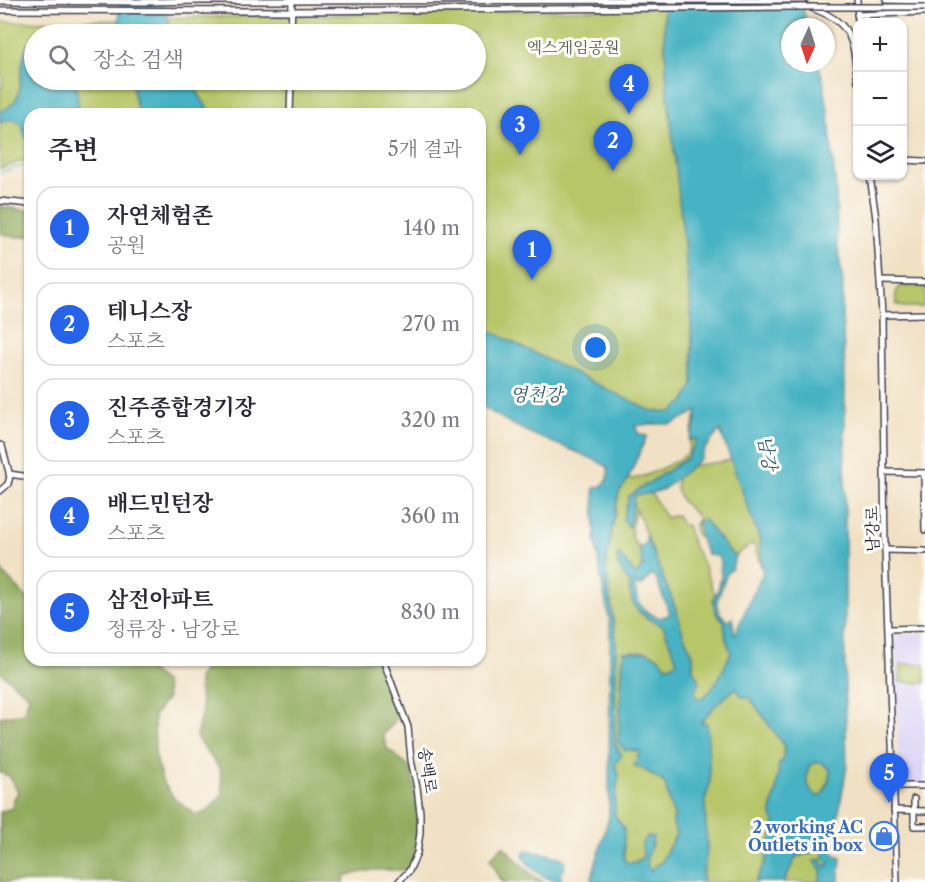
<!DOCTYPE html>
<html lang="ko">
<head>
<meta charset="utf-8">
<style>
	body { margin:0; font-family:"Libre Caslon Text","Noto Serif KR",serif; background:#f2f2f3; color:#2b2b33 }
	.controls { position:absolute; right:18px; top:18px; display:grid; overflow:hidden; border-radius:12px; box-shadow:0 2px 4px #0004 }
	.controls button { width:54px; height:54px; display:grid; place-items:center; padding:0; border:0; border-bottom:2px solid #e1e1e2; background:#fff; color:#2b2b33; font:30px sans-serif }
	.compass { position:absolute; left:781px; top:18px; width:54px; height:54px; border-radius:50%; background:#fff; box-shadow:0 2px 4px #0004; rotate:183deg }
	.you { position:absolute; left:596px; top:348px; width:21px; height:21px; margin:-15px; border:4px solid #fff; border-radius:50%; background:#1a73e8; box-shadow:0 0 0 9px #1a73e833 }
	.badge { display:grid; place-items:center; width:39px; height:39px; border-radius:50%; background:#2563eb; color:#fff; font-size:20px; font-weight:700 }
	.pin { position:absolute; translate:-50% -50px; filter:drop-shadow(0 2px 3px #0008) }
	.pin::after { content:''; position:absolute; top:32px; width:21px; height:18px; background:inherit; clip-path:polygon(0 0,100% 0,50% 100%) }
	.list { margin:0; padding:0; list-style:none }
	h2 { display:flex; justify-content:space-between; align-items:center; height:78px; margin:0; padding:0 24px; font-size:26px }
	h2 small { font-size:20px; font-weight:400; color:#7c7c81 }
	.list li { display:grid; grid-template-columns:39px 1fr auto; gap:18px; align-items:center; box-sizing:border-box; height:84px; margin:0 12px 12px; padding:0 12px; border:2px solid #e1e1e2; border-radius:18px }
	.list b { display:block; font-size:22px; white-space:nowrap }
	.list p { margin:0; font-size:20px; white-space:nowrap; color:#7c7c81 }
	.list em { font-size:20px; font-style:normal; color:#7c7c81 }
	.icon { flex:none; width:33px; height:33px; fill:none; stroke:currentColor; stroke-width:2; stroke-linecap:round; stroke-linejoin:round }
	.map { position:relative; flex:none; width:925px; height:882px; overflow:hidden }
	.search { position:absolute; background:#fff; box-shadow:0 2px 4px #0004; left:24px; top:24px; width:462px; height:66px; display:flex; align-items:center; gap:15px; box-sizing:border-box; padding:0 21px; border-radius:33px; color:#7c7c81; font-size:22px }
	.panel { position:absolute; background:#fff; box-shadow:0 2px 4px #0004; left:24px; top:108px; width:462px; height:558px; border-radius:18px }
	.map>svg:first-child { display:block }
	.built { fill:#dcd5f6 }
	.green { fill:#b7c669; stroke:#6c7452; stroke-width:1.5 }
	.forest { fill:#91ab5d; stroke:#5a664c; stroke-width:1.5 }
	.water { fill:#46b2c3; stroke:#346a7f; stroke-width:1.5; fill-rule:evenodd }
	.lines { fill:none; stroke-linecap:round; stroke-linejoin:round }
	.stream { stroke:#46b2c3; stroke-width:1.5 }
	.minor-casing { stroke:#413f50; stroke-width:8 }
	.minor { stroke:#fff; stroke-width:5 }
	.minor-bridge-casing { stroke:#413f50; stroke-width:8; stroke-linecap:butt }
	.minor-bridge { stroke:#fff; stroke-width:5 }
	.labels { text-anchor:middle; stroke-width:6; stroke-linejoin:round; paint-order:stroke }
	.park-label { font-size:16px; fill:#565b4b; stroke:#fdfcf7 }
	.street-label { font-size:16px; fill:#22223b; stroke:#fdfcf7 }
	.shop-label { font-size:16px; font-weight:bold; fill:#366cbe; stroke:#fdfcf7; text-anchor:end }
	.water-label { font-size:18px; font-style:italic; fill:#305c71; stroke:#fdfcf7 }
</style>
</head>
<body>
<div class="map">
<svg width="925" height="882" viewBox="0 0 925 882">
	<rect width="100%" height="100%" fill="#fdfcf7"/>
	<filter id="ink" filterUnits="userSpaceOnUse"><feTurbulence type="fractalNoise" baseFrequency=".0167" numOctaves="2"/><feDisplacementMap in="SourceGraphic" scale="12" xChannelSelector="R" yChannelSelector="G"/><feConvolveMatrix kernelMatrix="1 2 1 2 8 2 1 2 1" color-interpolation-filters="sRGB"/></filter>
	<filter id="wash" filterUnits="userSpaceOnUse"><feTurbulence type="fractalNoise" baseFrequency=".008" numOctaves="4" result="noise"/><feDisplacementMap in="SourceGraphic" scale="24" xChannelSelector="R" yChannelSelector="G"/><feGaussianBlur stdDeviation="1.35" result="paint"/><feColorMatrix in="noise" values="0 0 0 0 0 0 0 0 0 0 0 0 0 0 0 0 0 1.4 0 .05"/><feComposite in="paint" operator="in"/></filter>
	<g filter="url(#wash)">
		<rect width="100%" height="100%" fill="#f1e1c4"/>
		<!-- built -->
		<polygon class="built" points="899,634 925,634 925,784 899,784 896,639"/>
		<!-- green -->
		<g class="green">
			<polygon points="663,8 667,86 690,299 693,366 693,385 685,401 672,412 652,411 640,406 480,326 480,114 211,114 190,80 476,80 476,34 171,34 167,18"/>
			<polygon points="119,20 122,34 34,34 34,80 131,80 138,114 30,114 30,160 20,161 0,169 0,88 2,88 0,22"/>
			<polygon points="900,286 925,286 925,307 903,307 896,304 896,293"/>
			<path d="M697,411L695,426L689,440L698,438L687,458L629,496L623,519L629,527L635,495L651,493L666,518L677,515L682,525H687L693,545L704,565L715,596L713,600L716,613L724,622L726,639L731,653C724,667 713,697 697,699L695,692L699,681L693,670V655L683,634L677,612L636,509C633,521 626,537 639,547L643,566L636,575L619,555L625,575L630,584L629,591L646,618L663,626L678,662L667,667C655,649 642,651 623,652L628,750L639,751L637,760L642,768L665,783L670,805L674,815L673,823L676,834L665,854L662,862L654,866L651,872C642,863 648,852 653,843C645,854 643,860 629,864L624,859V829L615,816V800L619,774L616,769L615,745L616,639L606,570L607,557L619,492L628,479C643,480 675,462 688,453C690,437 692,426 697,411Z"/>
			<polygon points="732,460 759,538 763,572 753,543 735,556 729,551 704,520 707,554 699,536 696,535 694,526 699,518 682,501 676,490 677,478 692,466"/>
			<polygon points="901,664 925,664 925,683 900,682"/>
			<polygon points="736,688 750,698 784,746 783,763 780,762 776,791 771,811 775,825 766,860 755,882 703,882 702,877 707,852 705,801 710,782 701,723 715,706"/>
			<path d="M818,762H821L830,769C830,778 826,792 819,797C806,790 804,776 810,765Z"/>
			<path d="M821,848L830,860L828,866L823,865L819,882H784L796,857C805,854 813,849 821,848Z"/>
		</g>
		<!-- forest -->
		<g class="forest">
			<polygon points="0,206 23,210 30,210 30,236 14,237 0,233"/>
			<polygon points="0,567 4,574 30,601 30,660 138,660 165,683 167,698 154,716 155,753 162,781 174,798 196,815 207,811 223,794 220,769 196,737 202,710 198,679 210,660 378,660 400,715 383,735 387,748 412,770 418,816 415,857 409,870 373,870 344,876 345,882 0,882 0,812 12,808 14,799 18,792 9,776 0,773 0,717 24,713 29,696 0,672"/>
			<polygon points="503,846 531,874 543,882 502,882 490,859"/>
		</g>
		<!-- water -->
		<g class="water">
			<polygon points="119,0 163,0 171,34 122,34 119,20"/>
			<path d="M663,0H803L806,27H790V63H818L823,79L828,110L836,190L837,241L843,282L842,315L845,370V695L847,766L837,823L826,838L827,845L837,857H841L839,882H819L822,871L814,861L820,859L823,864L828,866L830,861L824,860V852L821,848L815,849L810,853L796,857L784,882H755L766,860L775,825L771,812L776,791L779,762H783L784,746L750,698L742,697L736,688L715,706L701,723H707L710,782L705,801L707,852L702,877L703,882H593L591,880L609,817L610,624L599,566L595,537L594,488L601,487L608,479V467C583,452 556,445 530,433C513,425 495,415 480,405V326L651,411L672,412L685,401L693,385V366L690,299L667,86ZM697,411L695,426L689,440L697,439L687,458L629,496L623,519L629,527L635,495L649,494L664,489L700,459L704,450L720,430L759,538L763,572L734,636L733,618L727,621L720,613L717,601L727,573L732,569L735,556L729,551L704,520L698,522L699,535L707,554L719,557L721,575L719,587L713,600L716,613L724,622L726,639L731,653C724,667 713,697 697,699L695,692L699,681L693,670V655L683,634L677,612L646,535V542L643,546L639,547L643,566L636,575L619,554L617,557L618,566L630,584C628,609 643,617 663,626L677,662L667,667C654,648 643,652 623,652L618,743L625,751L628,750L639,751L637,760L634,766L642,768L665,783L670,805L674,815L673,823L676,835L665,854L662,862L654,866L651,871C641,859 652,850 653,837L648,836L642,842L643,857L638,861L629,864L624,859V829L615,816V800L619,774L616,769V763L622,755L615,745L616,639L606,570L607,557L619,492L626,483L647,436L639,434L635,426L650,424H672ZM651,575L655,576L670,614L661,618C642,612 635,603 635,583L641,587ZM818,762H821L830,770C830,778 826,792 819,797C806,790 804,776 810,765Z"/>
			<path d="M34,42V80H75L80,114H30V138L25,137L21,123L10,119L0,123V112C21,101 19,93 21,72C22,63 24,53 28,44Z"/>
			<polygon points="131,80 190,80 211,114 138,114"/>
			<path d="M527,850L561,857L565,862L564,871L561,872V881C544,880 533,871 523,857L524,853Z"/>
		</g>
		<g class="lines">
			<!-- stream -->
			<polyline class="stream" points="0,173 16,167 30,166"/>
		</g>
	</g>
	<g filter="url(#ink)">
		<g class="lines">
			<!-- minor casing -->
			<g class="minor-casing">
				<g id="minor">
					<polyline points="857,0 858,22"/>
					<polyline points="887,0 925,1"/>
					<polyline points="0,1 144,2 201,1 805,0"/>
					<path d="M811,8C854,22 853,42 858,82"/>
					<polyline points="0,10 292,11 802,7"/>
					<polyline points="857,15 925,12"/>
					<polyline points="291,34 292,0"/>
					<polyline points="290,114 291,80"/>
					<polyline points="902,160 925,161"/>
					<polyline points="870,176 876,219 882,315 885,550 897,882"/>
					<polyline points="0,201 30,204"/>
					<polyline points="880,281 925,282"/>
					<polyline points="882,315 925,314"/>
					<polyline points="0,445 2,446 10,476 8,484 0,491"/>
					<polyline points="885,472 925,473"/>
					<polyline points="924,473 925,530"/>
					<polyline points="9,474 30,477"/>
					<polyline points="885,550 925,551"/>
					<polyline points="889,629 925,628"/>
					<polyline points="383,660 408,727 411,760 417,788 420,813 420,833 417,853 409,871 398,882"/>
					<polyline points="894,786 925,786"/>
					<polyline points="914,799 914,826 925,826"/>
					<polyline points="894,810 925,811"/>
				</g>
			</g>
			<!-- minor -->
			<use href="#minor" class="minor"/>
			<!-- minor-bridge casing -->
			<g class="minor-bridge-casing">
				<polyline id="minor-bridge" points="802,7 925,7"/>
			</g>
			<!-- minor-bridge -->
			<use href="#minor-bridge" class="minor-bridge"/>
		</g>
	</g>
	<!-- icons -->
	<defs>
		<g id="shop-ring" transform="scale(1.5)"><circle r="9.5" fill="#fdfcf7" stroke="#3f7fe0" stroke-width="1.5"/><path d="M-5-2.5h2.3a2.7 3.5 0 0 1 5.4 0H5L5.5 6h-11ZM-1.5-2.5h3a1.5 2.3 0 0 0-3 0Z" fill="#3f7fe0"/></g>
	</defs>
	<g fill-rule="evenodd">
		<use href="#shop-ring" x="884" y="836"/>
	</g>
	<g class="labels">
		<!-- park labels -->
		<g class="park-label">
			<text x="573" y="53">엑스게임공원</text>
		</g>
		<!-- street labels -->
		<g class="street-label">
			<text transform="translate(872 529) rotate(-91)" y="6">남강로</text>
			<text transform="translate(428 770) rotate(81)" y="6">송백로</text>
		</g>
		<!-- shop labels -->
		<g class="shop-label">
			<text x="863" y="833">2 working AC<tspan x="863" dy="18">Outlets in box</tspan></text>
		</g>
		<!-- water labels -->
		<g class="water-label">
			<text x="536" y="401">영천강</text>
			<text transform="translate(767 453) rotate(80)" y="6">남강</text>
		</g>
	</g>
</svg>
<div class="controls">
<button>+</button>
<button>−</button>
<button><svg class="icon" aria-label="layers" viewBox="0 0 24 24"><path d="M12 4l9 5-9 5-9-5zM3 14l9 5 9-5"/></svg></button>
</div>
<svg class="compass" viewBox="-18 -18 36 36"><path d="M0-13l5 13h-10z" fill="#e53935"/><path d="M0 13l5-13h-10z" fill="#7c7c81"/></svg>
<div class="you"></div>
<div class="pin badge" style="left:532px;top:280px">1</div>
<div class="pin badge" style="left:613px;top:171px">2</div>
<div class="pin badge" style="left:520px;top:155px">3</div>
<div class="pin badge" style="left:629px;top:114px">4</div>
<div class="pin badge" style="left:889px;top:803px">5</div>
<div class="search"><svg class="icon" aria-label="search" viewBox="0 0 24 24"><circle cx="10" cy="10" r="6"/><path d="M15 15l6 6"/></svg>장소 검색</div>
<section class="panel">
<h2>주변<small>5개 결과</small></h2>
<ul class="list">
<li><span class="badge">1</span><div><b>자연체험존</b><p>공원</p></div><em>140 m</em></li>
<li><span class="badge">2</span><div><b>테니스장</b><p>스포츠</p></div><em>270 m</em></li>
<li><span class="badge">3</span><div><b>진주종합경기장</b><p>스포츠</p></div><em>320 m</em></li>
<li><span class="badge">4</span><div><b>배드민턴장</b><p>스포츠</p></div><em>360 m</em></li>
<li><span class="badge">5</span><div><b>삼전아파트</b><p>정류장 · 남강로</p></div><em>830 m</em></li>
</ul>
</section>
</div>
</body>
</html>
